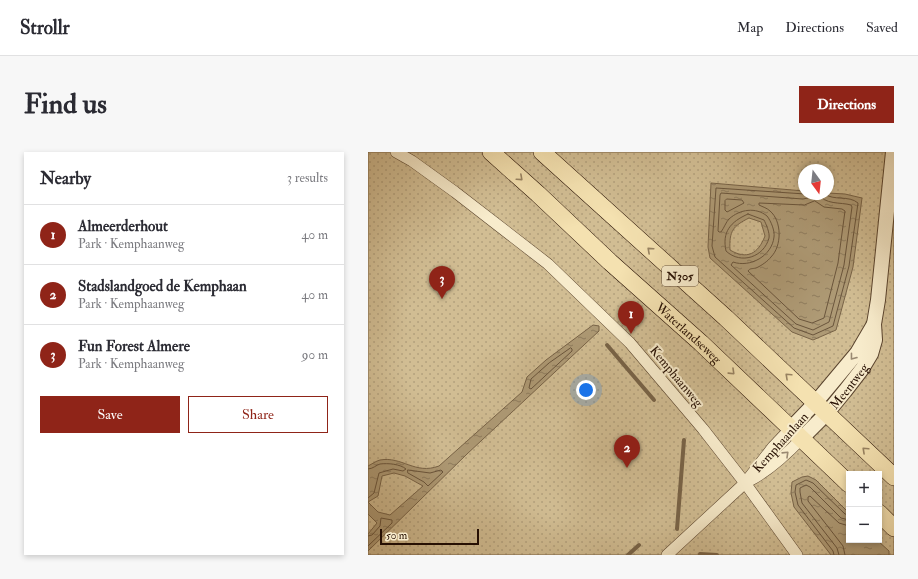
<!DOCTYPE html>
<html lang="en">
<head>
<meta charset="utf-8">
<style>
	body { margin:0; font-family:"IM FELL Double Pica",serif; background:#f7f7f7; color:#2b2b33 }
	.controls { position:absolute; right:12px; bottom:12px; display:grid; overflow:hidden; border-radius:0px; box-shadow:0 2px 6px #0003 }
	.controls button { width:36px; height:36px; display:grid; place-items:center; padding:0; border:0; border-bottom:1px solid #e1e1e2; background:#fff; color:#2b2b33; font:20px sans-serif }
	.compass { position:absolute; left:430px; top:12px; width:36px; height:36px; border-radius:50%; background:#fff; box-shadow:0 2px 6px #0003; rotate:165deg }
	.scale { position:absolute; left:12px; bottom:10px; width:99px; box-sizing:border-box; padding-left:4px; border:2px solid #271003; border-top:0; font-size:11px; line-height:14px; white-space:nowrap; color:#271003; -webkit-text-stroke:3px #f8eccc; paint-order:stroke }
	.you { position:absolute; left:218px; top:238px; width:14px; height:14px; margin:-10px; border:3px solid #fff; border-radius:50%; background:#1a73e8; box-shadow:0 0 0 6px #1a73e833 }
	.badge { display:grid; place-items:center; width:26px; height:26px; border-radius:50%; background:#8f2418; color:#fff; font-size:13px; font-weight:700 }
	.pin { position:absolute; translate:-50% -33px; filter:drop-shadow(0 1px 2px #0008) }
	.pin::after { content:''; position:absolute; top:21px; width:14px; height:12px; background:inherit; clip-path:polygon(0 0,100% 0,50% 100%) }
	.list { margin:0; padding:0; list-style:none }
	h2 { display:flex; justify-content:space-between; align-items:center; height:52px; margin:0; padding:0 16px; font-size:17px }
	h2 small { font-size:13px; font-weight:400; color:#7c7c81 }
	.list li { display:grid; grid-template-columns:26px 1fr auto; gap:12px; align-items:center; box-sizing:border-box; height:60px; padding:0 16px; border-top:1px solid #e1e1e2 }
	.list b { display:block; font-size:15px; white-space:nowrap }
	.list p { margin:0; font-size:13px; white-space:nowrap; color:#7c7c81 }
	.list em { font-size:13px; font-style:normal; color:#7c7c81 }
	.actions { display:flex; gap:8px; padding:12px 16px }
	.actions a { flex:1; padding:9px 0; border:1px solid #8f2418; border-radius:0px; text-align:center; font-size:14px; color:#8f2418 }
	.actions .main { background:#8f2418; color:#fff }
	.map { position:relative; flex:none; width:526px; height:403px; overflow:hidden; border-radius:0px }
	header { display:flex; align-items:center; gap:24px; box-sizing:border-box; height:56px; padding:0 20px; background:#fff; border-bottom:1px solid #e1e1e2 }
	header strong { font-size:19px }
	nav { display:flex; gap:22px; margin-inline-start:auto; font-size:14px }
	.intro { display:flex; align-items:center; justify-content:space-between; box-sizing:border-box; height:96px; padding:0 24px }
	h1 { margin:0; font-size:28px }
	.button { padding:10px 18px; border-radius:0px; background:#8f2418; color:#fff; font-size:14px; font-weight:700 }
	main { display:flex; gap:24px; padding:0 24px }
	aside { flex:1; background:#fff; border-radius:0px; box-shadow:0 2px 6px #0003 }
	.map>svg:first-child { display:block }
	.park { fill:url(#park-dots); stroke:#7c664b; fill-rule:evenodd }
	.water { fill:url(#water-ripples); stroke:#786347; fill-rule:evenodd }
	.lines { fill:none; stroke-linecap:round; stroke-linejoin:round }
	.shore { stroke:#6a553c; stroke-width:1 }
	.stream { stroke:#786347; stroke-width:4 }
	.minor-casing { stroke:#5a442e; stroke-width:12 }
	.tertiary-casing { stroke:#5a442e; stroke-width:16 }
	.primary-casing { stroke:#271003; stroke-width:18 }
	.minor { stroke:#f8eccc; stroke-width:11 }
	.tertiary { stroke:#f8eccc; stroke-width:14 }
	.primary { stroke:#f4e1b0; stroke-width:17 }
	.oneway { stroke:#988362 }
	.oneway2 { stroke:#9a8972 }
	.labels { text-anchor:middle; stroke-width:4; stroke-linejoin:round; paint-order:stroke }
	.shield { fill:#f8eccc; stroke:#66523f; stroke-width:1 }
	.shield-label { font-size:12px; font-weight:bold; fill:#271003 }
	.street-label { font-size:13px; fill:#271003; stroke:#f8eccc }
</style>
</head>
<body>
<header>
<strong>Strollr</strong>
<nav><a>Map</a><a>Directions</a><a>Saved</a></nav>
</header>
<div class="intro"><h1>Find us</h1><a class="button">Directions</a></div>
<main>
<aside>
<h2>Nearby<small>3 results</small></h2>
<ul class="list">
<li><span class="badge">1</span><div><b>Almeerderhout</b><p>Park · Kemphaanweg</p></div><em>40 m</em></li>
<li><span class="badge">2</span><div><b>Stadslandgoed de Kemphaan</b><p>Park · Kemphaanweg</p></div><em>40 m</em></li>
<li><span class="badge">3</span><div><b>Fun Forest Almere</b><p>Park · Kemphaanweg</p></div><em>90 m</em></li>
</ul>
<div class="actions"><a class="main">Save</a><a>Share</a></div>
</aside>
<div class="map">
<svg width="526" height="403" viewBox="0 0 526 403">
	<defs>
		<pattern id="park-dots" width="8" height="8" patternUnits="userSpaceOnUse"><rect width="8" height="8" fill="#d1bd93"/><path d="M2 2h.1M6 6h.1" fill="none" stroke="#b3a17d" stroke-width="1.8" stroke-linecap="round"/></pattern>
		<pattern id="water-ripples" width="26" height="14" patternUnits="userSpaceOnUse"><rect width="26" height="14" fill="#ae9a75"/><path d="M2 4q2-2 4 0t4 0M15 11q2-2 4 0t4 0" fill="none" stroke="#8e7c5e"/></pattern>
	</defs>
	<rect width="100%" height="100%" fill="#f4e1b0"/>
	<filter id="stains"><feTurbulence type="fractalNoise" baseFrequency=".005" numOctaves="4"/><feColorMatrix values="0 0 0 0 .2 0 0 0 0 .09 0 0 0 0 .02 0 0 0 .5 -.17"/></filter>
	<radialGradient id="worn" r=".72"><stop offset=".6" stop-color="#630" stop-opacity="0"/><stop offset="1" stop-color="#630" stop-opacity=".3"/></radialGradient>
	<!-- park -->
	<path class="park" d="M0,0H526V403H0ZM436,18H460V42H436ZM481,322H511V388H481Z"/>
	<!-- water -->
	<g class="water">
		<path d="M343,31L436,39V42H460V41L477,42L494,46L485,115L468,178L445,188L424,180L342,106L340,95ZM381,66L393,70L397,84C390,102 379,108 362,98C361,79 365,74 381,66Z"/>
		<path d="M225,173L231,174V179L99,302L0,399V382L9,371L0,362V314C4,312 8,309 12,308C34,304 47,323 71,314L154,240L159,225L178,208ZM26,321L37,324L55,334L22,363L10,360L0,350L10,344L14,324Z"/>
		<polygon points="440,324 448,328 481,361 481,388 509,388 521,399 521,403 463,403 426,355 423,341 424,330 434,325"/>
	</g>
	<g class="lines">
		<!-- shore -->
		<g class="shore">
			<path d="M437,42L348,36L344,94L347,105L426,176L445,183L465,174L481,114L490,51C481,43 465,49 457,42"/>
			<path d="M444,42L440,46L435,47L353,41L352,43L350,79L351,80H353C356,76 358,70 361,67C372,57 388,55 399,64C403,69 407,79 406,85C404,104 382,116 365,110L363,113L428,172L445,178L461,170L476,113L484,55L483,53C473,50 456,53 451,42"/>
			<polygon points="359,47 374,48 376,51 359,60 357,58 357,49"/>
			<path d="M447,49L456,55L474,57L477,59L470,111L456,166L444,171L431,167L380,119C382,116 384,117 388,116C393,114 400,109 403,105C414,94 414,69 402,59C399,56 395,55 391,53V51L436,53Z"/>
			<path d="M380,62L396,68C398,72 402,81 401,86C396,105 373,113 358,99C354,80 362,70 380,62Z"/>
			<polygon points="203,196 204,197 204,199 163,237 161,236 163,227 181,211"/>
			<path d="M0,317C5,317 8,313 12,312C20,311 32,312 38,317L35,319L25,317L11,321L6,341L0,346"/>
			<polygon points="40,318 62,321 73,318 75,320 60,334 56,330 40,321"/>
			<polyline points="0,384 4,383 12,374 13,366 24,368 24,371 0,394"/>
			<polyline points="466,403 465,399 430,353 427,340 428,333 438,328 445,331 477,362 481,363"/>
			<polyline points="471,403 469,396 434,351 432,340 432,336 438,333 442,335 473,366 481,368"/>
			<polyline points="477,403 475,394 440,349 440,345 442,344 471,371 481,374"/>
		</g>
		<!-- stream -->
		<g class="stream">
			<polyline points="239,193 286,248"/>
			<polyline points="309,377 316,288"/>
			<polyline points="332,402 349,403"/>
			<polyline points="260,403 271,393"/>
		</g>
		<!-- minor casing -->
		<g class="minor-casing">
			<g id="minor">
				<polyline points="28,0 44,9 87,40 180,112 262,191 335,277 377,331 429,403"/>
				<path d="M381,329C402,318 418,303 434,286"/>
				<polyline points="299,403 377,331 405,295 423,276"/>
			</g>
		</g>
		<!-- tertiary casing -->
		<g class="tertiary-casing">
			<g id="tertiary">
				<polyline points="423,276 448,250 489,201 506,172"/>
				<path id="s1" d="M434,286L459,261L477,239L494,217L503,202L507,188L506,172L510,148L525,0"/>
			</g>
		</g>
		<!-- primary casing -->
		<g class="primary-casing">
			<g id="primary">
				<path id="s2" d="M123,0L170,42L242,110L333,191L481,332"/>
				<polyline points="174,0 358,166 526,325"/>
				<polyline points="511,361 526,376"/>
			</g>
		</g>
		<!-- minor -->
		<use href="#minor" class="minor"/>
		<!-- tertiary -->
		<use href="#tertiary" class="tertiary"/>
		<!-- primary -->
		<use href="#primary" class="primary"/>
	</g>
	<!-- one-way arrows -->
	<defs><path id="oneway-chevron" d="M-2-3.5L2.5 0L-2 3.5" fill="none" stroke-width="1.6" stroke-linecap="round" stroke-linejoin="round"/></defs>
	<g class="oneway">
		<use href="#oneway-chevron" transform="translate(152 26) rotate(42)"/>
		<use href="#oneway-chevron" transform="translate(282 98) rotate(-138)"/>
		<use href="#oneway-chevron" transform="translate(364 220) rotate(44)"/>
		<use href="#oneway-chevron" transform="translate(420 224) rotate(-137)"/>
		<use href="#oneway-chevron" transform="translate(497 298) rotate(-137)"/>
	</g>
	<g class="oneway2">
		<use href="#oneway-chevron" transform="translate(485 205) rotate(128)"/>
		<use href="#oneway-chevron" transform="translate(418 302) rotate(-44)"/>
	</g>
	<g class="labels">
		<!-- shield labels -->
		<rect class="shield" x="294" y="114" width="36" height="20" rx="3"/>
		<g class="shield-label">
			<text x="312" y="128">N305</text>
		</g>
		<!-- street labels -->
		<g class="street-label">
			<text dy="5" stroke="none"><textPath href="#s2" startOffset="268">Waterlandseweg</textPath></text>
			<text transform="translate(309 224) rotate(50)" y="5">Kemphaanweg</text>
			<text dy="5" stroke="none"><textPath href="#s1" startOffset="70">Meentweg</textPath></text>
			<text transform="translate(412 290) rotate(-48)" y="5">Kemphaanlaan</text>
		</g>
	</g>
	<rect width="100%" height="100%" filter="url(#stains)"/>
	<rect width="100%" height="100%" fill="url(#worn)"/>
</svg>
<div class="controls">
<button>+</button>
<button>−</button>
</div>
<svg class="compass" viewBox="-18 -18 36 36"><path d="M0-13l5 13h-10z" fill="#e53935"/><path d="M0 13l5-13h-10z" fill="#7c7c81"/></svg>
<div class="scale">50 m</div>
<div class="you"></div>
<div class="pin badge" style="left:263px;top:182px">1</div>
<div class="pin badge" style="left:259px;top:316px">2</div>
<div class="pin badge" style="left:74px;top:147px">3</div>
</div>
</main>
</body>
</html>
